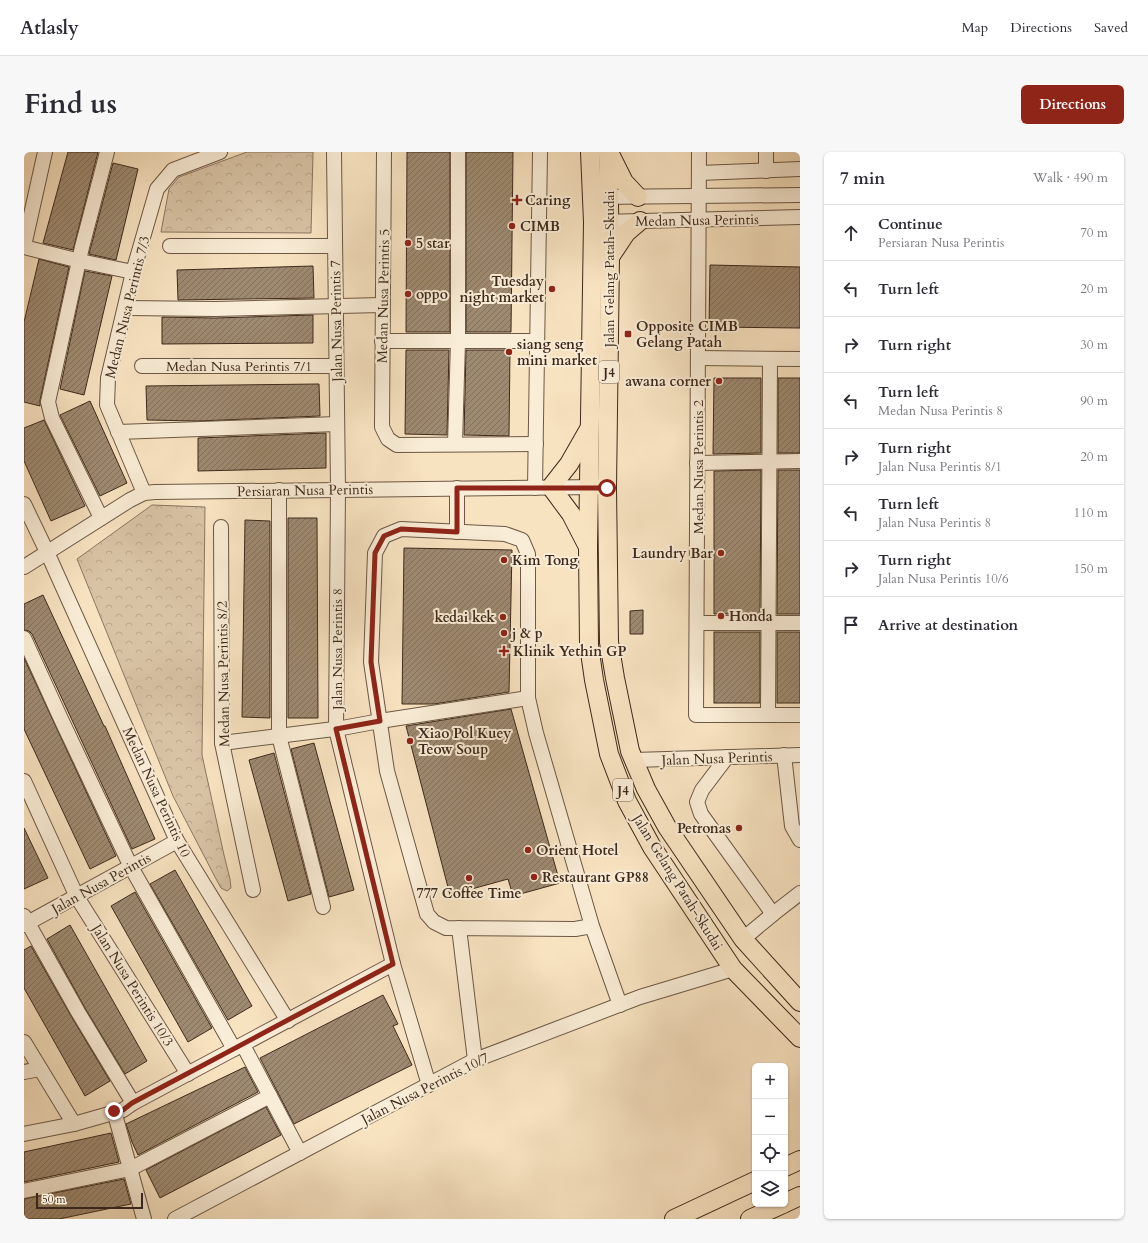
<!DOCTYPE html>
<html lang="en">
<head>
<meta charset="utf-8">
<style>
	body { margin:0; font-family:Cardo,serif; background:#f7f7f7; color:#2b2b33 }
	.controls { position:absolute; right:12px; bottom:12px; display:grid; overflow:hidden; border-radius:6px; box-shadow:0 1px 3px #0004 }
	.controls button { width:36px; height:36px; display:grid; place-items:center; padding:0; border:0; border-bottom:1px solid #e1e1e2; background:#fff; color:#2b2b33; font:20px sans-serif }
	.scale { position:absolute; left:12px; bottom:10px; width:107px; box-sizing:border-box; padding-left:4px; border:2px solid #3d291b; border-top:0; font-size:11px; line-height:14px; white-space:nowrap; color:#3d291b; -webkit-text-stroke:3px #faedd7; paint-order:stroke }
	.stop { position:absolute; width:12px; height:12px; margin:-9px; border:3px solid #8f2418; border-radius:50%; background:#fff }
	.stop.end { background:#8f2418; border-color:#fff; box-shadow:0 1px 4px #0008 }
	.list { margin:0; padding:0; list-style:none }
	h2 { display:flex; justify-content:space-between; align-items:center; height:52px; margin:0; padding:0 16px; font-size:17px }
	h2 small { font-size:13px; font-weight:400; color:#7c7c81 }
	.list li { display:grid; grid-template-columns:26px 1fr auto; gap:12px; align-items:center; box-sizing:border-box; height:56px; padding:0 16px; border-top:1px solid #e1e1e2 }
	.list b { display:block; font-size:15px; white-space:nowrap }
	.list p { margin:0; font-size:13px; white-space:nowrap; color:#7c7c81 }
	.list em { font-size:13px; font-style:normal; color:#7c7c81 }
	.icon { flex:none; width:22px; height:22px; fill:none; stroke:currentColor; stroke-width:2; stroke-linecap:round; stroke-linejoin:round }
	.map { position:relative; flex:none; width:776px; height:1067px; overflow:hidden; border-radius:6px }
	header { display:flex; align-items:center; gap:24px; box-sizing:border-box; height:56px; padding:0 20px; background:#fff; border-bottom:1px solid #e1e1e2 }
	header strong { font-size:19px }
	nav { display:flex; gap:22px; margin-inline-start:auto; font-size:14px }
	.intro { display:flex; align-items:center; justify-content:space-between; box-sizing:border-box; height:96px; padding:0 24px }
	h1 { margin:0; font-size:28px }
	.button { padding:10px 18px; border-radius:6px; background:#8f2418; color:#fff; font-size:14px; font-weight:700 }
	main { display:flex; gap:24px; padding:0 24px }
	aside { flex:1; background:#fff; border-radius:6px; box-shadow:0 1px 3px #0004 }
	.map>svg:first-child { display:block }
	.forest { fill:url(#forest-crowns); stroke:#8a7660 }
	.building { fill:url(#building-hatch); stroke:#3d291b }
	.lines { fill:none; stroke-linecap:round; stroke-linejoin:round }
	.minor-casing { stroke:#6c5844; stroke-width:16 }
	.major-casing { stroke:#3d291b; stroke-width:20 }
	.minor { stroke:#faedd7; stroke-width:14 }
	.major { stroke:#f8e3c1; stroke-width:18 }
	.route { stroke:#8f2418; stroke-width:5 }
	.poi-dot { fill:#8f2418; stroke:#faedd7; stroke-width:1.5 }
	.labels { text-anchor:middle; stroke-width:4; stroke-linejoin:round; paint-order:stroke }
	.shield { fill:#faedd7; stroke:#766453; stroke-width:1 }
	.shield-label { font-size:13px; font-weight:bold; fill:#3d291b }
	.poi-label { font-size:14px; font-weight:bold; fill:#3d291b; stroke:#faedd7; text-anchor:start }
	.street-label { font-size:14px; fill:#3d291b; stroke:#faedd7 }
</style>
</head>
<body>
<header>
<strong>Atlasly</strong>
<nav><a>Map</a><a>Directions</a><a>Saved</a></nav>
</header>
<div class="intro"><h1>Find us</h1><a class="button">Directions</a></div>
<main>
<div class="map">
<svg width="776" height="1067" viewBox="0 0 776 1067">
	<defs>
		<pattern id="forest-crowns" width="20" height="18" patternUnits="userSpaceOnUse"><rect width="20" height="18" fill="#d8c3a5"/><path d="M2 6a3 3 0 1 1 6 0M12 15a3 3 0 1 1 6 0" fill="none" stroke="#baa88d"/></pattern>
		<pattern id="building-hatch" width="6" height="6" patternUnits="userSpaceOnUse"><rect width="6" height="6" fill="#9e8a71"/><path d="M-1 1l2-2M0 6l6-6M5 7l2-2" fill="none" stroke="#82715c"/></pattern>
	</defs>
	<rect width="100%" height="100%" fill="#f8e3c1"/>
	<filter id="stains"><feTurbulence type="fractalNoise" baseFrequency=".005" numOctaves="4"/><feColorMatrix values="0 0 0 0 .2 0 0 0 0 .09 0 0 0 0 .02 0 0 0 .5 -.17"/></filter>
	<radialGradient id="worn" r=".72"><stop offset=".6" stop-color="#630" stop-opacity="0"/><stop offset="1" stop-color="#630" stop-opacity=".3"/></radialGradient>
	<!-- forest -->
	<g class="forest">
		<polygon points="223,0 289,0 287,81 137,80 145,37 155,25"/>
		<polygon points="128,353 181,355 178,603 200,703 206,727 207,736 203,739 197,736 191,725 149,644 53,407"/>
	</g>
	<!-- building -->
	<g class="building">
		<polygon points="44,0 74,0 49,98 19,91"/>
		<polygon points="383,0 426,0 426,180 382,180"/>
		<polygon points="442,0 489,0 487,180 442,180"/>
		<polygon points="89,11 114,17 92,108 65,102"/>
		<polygon points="15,107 45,115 16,248 16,254 0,250 0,170"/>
		<polygon points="686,113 776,115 776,176 685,175"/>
		<polygon points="289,114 290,146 154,148 153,118"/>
		<polygon points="61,119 88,124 60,243 36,237"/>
		<polygon points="289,163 289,191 138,192 138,165 191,166"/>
		<polygon points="382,198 425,198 423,283 381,282"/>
		<polygon points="442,198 486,198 485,284 440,283"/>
		<polygon points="690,226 737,226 737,301 689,302"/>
		<rect x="754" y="226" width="22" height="75"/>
		<polygon points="295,232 296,264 174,269 123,268 122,234"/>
		<polygon points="66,249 103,331 76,344 36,263"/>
		<polygon points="20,268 61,354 27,369 0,309 0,276"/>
		<polygon points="302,281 302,316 174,319 174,286"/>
		<polygon points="737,318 736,462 690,462 690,319"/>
		<polygon points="754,318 776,318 776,462 753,462"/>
		<polygon points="264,366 293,366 294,566 264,566"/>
		<polygon points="221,368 246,369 246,566 218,565"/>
		<polygon points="380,396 488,398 485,540 410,552 378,552"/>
		<polygon points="19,443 80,574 81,574 131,687 108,697 8,482 5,479 0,478 0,452"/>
		<polygon points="619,458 619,482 606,482 606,459"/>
		<rect x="690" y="480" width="46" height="71"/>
		<rect x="753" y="480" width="23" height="71"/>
		<polygon points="0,506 92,704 66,717 0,577"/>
		<polygon points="487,557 536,731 489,744 484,727 426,743 382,574"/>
		<polygon points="290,591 330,738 305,745 267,597"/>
		<polygon points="250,601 287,742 264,749 225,608"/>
		<polygon points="0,676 24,726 0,737"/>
		<polygon points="151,718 228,854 204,868 126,732"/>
		<polygon points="111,740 188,876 164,890 87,754"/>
		<polygon points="46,773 123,909 101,922 61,856 23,787"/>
		<polygon points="7,794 47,864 86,929 61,944 0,836 0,798"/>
		<polygon points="359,843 374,872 369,874 388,913 270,972 236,906"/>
		<polygon points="221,915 234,940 114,1003 108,990 102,972"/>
		<polygon points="242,955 257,983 136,1046 122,1018"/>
		<polygon points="87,981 95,1010 0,1030 0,1000"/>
		<polygon points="100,1027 107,1052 35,1067 0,1067 0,1047"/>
	</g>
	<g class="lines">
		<!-- minor casing -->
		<g class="minor-casing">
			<g id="minor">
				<polyline points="310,0 314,338 312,577 369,812 405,933"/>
				<polyline points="360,0 358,275 364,287 373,293 512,292"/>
				<polyline points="675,0 672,563 776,563"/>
				<polyline points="742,19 742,0"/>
				<polyline points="675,21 776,17"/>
				<polyline points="575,45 776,43"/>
				<polyline points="576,70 776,65"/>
				<polyline points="0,94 21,0"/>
				<polyline points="146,94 311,94"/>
				<polyline points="0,95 56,109 109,120"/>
				<polyline points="102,156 191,157 358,153"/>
				<polyline points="358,189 512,189"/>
				<polyline points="674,206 776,207"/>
				<polyline points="118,214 312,214"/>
				<polyline points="94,280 313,272"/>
				<polyline points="431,292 434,189 434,0"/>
				<polyline points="673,311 776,309"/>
				<polyline points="511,336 516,0"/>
				<polyline points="255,338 255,584 299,755"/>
				<polyline points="120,341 83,253 84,226 109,120 133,37 149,18 196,0"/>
				<polyline points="0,352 23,400 153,689 264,869"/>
				<polyline points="77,366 28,266 24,250 58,95 83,0"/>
				<polyline points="197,375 198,591 229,738"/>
				<polyline points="433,380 433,336"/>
				<polyline points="0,415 106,348 120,341 131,340 575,335"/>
				<polyline points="673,471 776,471"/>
				<polyline points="0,486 37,567 107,715 210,897"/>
				<polyline points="744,563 746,207"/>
				<polyline points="198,591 318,576 356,569 504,546"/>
				<polyline points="760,603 768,674 776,688"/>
				<polyline points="703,605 678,638 673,650 677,662 749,762 776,741"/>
				<polyline points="610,608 776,603"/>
				<polyline points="0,629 53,745 164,922"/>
				<polyline points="0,764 54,860 109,951"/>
				<polyline points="0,773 153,689"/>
				<polyline points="568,774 551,777 422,776 410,770 403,762 363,619 347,510 351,401 360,384 377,377 481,382 498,388 504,402 504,546 512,581 568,774 596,853"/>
				<polyline points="435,776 451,908"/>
				<polyline points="719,787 749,762"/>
				<polyline points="0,890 50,972"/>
				<polyline points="219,893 276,1001"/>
				<polyline points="0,920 16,917"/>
				<polyline points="90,959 120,1067"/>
				<polyline points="0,982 50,972 99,958 109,951 369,812"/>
				<polyline points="0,1039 106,1017 246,944"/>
				<polyline points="151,1067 451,908 616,845 709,817"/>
			</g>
		</g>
		<!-- major casing -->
		<g class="major-casing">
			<g id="major">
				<polyline points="566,0 569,70 564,396 565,493 570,528 585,602 603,649 628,695 709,817 776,886"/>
				<polyline points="584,0 586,105 583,336 585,490 591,526 606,599 622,637 643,675 719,787 776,850"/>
				<polyline points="587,4 600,30 614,45"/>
				<polyline points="586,105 602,81 616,69"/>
				<polyline points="563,393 547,362 527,335 545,312 565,277"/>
				<polyline points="761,1015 776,1008"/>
				<polyline points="761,1051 776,1044"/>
				<polyline points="650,1067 731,1029"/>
				<polyline points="726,1067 759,1052"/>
			</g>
		</g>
		<!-- minor -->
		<use href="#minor" class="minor"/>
		<!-- major -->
		<use href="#major" class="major"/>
	</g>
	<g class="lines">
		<!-- route -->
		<polyline class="route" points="90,959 99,958 108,951 369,812 312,577 356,569 347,510 351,401 360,384 377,377 433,380 433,336 583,336"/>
	</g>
	<!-- markers -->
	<g class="poi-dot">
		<path d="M491 42h4v4h4v4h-4v4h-4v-4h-4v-4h4z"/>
		<circle cx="488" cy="74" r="4"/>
		<circle cx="384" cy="91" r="4"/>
		<circle cx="528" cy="137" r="4"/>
		<circle cx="384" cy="142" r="4"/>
		<rect x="600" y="178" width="8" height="8" rx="2"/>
		<circle cx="485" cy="200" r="4"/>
		<circle cx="695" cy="229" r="4"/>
		<circle cx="697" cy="401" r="4"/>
		<circle cx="480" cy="408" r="4"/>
		<circle cx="697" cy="464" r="4"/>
		<circle cx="479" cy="465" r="4"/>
		<circle cx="480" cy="481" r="4"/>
		<path d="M478 493h4v4h4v4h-4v4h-4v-4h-4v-4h4z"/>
		<circle cx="386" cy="589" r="4"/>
		<circle cx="715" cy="676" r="4"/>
		<circle cx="504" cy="698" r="4"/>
		<circle cx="510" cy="725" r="4"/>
		<circle cx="445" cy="726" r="4"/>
	</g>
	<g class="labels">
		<!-- shield labels -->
		<g class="shield">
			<rect x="575" y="209" width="20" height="22" rx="3"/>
			<rect x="589" y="627" width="20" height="22" rx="3"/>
		</g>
		<g class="shield-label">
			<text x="585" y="225">J4</text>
			<text x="599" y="643">J4</text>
		</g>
		<!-- poi labels -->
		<g class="poi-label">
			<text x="501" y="53">Caring</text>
			<text x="496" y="79">CIMB</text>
			<text x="392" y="96">5 star</text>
			<text x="520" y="134" text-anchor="end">Tuesday<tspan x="520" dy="16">night market</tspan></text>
			<text x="392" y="147">oppo</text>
			<text x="612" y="179">Opposite CIMB<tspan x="612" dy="16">Gelang Patah</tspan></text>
			<text x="493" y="197">siang seng<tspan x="493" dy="16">mini market</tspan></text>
			<text x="687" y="234" text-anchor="end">awana corner</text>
			<text x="689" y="406" text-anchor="end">Laundry Bar</text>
			<text x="488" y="413">Kim Tong</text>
			<text x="705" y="469">Honda</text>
			<text x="471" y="470" text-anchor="end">kedai kek</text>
			<text x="488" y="486">j &amp; p</text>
			<text x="489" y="504">Klinik Yethin GP</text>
			<text x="394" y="586">Xiao Pol Kuey<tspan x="394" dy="16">Teow Soup</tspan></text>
			<text x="707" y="681" text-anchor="end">Petronas</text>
			<text x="512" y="703">Orient Hotel</text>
			<text x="518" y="730">Restaurant GP88</text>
			<text x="445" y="746" text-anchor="middle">777 Coffee Time</text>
		</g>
		<!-- street labels -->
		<g class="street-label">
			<text transform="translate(673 68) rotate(-1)" y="5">Medan Nusa Perintis</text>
			<text transform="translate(585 117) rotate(-90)" y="5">Jalan Gelang Patah-Skudai</text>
			<text transform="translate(359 144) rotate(-89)" y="5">Medan Nusa Perintis 5</text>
			<text transform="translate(103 155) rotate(-76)" y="5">Medan Nusa Perintis 7/3</text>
			<text transform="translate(312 169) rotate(-91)" y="5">Jalan Nusa Perintis 7</text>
			<text x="215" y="219">Medan Nusa Perintis 7/1</text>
			<text transform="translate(674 315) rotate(-90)" y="5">Medan Nusa Perintis 2</text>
			<text transform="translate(281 338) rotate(-1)" y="5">Persiaran Nusa Perintis</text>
			<text transform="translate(313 497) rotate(-90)" y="5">Jalan Nusa Perintis 8</text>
			<text transform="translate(199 522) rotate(-91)" y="5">Medan Nusa Perintis 8/2</text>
			<text transform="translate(693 606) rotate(-2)" y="5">Jalan Nusa Perintis</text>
			<text transform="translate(133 640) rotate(65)" y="5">Medan Nusa Perintis 10</text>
			<text transform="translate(654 730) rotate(58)" y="5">Jalan Gelang Patah-Skudai</text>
			<text transform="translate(77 731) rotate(-29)" y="5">Jalan Nusa Perintis</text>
			<text transform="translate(109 833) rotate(58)" y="5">Jalan Nusa Perintis 10/3</text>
			<text transform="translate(401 936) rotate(-27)" y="5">Jalan Nusa Perintis 10/7</text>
		</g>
	</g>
	<rect width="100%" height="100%" filter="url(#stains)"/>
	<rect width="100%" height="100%" fill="url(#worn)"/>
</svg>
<div class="controls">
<button>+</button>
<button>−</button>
<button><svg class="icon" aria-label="locate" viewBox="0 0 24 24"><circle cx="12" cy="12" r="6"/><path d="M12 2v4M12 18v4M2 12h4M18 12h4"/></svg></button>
<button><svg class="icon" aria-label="layers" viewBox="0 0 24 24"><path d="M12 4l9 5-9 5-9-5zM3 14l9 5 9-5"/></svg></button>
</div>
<div class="scale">50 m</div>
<div class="stop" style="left:583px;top:336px"></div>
<div class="stop end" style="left:90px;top:959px"></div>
</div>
<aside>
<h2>7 min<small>Walk · 490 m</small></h2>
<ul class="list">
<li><svg class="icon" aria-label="ahead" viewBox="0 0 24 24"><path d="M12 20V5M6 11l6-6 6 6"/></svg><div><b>Continue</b><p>Persiaran Nusa Perintis</p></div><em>70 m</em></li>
<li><svg class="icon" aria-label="left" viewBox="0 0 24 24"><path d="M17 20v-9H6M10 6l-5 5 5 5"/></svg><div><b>Turn left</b></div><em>20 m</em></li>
<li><svg class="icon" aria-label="right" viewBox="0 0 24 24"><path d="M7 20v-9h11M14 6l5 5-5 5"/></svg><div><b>Turn right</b></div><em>30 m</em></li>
<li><svg class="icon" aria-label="left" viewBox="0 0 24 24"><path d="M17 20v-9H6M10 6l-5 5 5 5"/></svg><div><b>Turn left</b><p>Medan Nusa Perintis 8</p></div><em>90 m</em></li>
<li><svg class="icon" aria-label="right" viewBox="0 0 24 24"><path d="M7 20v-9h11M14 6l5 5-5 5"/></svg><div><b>Turn right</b><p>Jalan Nusa Perintis 8/1</p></div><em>20 m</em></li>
<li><svg class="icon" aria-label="left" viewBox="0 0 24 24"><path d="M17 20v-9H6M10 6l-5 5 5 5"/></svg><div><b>Turn left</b><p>Jalan Nusa Perintis 8</p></div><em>110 m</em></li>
<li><svg class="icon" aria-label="right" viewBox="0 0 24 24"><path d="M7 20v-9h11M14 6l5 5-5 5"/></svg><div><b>Turn right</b><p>Jalan Nusa Perintis 10/6</p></div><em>150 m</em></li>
<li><svg class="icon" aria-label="arrive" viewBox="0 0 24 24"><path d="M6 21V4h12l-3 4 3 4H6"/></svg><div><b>Arrive at destination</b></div></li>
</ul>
</aside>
</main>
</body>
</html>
